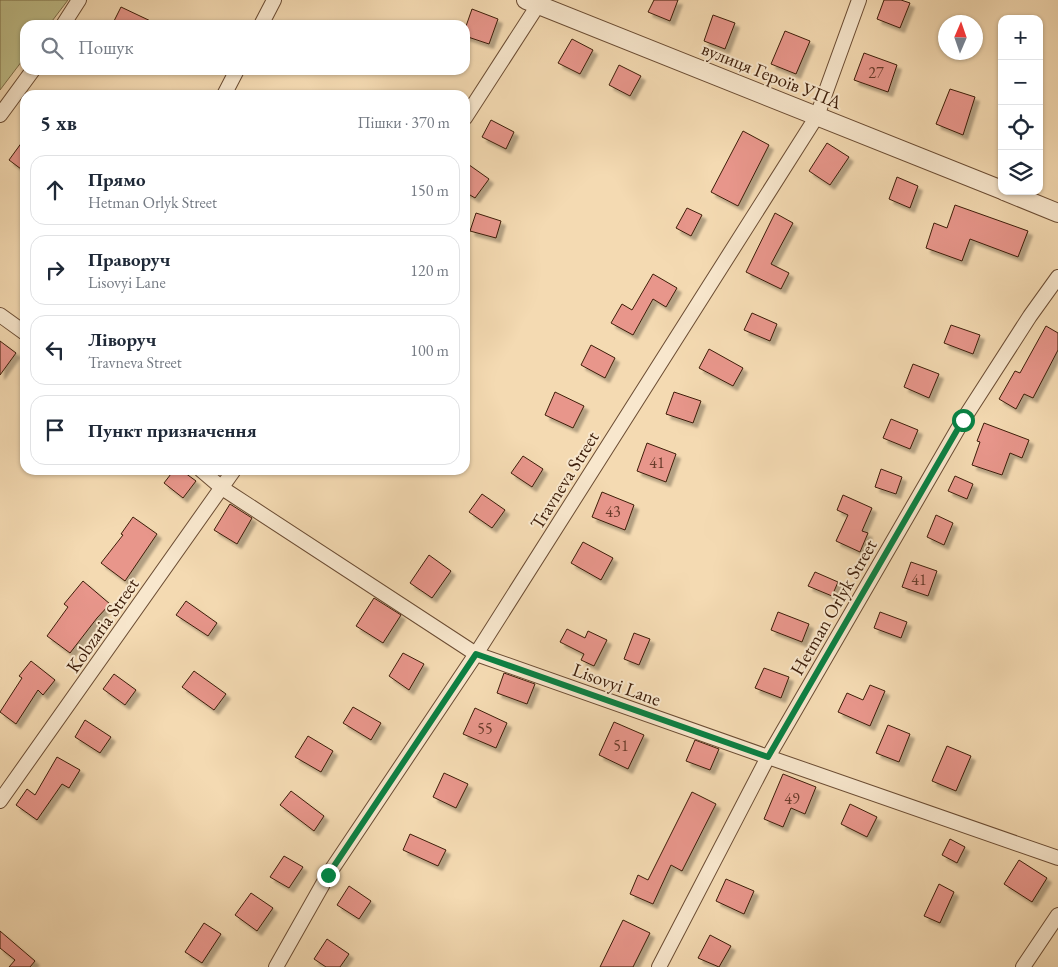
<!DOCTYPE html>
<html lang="uk">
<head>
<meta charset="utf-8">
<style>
	body { margin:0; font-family:"EB Garamond",serif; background:#f6f6f7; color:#1f2937 }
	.controls { position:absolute; right:15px; top:15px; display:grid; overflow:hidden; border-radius:10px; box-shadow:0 1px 4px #0004 }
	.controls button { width:45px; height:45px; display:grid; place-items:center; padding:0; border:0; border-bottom:1px solid #e0e1e3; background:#fff; color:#1f2937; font:25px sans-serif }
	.compass { position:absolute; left:938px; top:15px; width:45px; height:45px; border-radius:50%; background:#fff; box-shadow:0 1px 4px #0004; rotate:2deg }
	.stop { position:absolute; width:15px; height:15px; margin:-11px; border:4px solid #0b8043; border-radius:50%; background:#fff }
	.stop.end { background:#0b8043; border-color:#fff; box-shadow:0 1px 5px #0008 }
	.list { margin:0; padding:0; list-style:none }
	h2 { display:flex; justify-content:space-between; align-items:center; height:65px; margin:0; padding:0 20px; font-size:21px }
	h2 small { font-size:16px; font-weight:400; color:#747a83 }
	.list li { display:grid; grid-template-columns:32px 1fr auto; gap:15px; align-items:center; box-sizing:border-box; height:70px; margin:0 10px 10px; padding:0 10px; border:1px solid #e0e1e3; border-radius:15px }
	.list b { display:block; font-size:19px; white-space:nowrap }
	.list p { margin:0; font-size:16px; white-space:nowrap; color:#747a83 }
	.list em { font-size:16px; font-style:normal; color:#747a83 }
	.icon { flex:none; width:28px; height:28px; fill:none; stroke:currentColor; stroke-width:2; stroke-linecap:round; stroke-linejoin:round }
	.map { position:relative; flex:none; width:1058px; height:967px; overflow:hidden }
	.search { position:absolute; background:#fff; box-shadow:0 1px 4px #0004; left:20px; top:20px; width:450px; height:55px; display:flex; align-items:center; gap:12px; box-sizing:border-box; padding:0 18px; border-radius:15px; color:#747a83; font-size:19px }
	.panel { position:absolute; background:#fff; box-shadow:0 1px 4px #0004; left:20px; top:90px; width:450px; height:385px; border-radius:15px }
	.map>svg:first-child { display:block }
	.green { fill:#bfbe89; stroke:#7e6e49 }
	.building { fill:#e8968b; stroke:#3d1d09; filter:url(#shadow) }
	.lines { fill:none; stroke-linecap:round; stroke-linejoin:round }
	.minor-casing { stroke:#6b4c33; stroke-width:16 }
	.tertiary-casing { stroke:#6b4c33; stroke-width:20 }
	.minor { stroke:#f8e7cd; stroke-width:14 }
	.tertiary { stroke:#f8e7cd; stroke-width:18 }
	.route { stroke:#0b8043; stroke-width:6 }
	.labels { text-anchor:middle; stroke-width:4; stroke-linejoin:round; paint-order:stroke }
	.number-label { font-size:16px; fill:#683b2a }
	.street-label { font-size:19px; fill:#3d1d09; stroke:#f8e7cd }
</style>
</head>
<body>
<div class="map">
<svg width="1058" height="967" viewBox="0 0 1058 967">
	<defs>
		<filter id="shadow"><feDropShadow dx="4.5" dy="4.5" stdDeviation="1" flood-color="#0004"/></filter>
	</defs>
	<rect width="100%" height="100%" fill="#f4dab2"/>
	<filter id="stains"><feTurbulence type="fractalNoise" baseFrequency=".004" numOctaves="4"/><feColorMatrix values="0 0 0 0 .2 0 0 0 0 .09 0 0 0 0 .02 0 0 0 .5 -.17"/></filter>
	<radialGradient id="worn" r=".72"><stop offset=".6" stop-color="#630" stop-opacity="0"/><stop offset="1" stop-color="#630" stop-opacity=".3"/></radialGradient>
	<!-- green -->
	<polygon class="green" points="0,0 68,0 49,25 25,25 25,57 0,90"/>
	<!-- building -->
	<g class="building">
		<polygon points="654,0 678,0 670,21 648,12"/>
		<polygon points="884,0 901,0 910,3 900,28 877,19"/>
		<polygon points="121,7 159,25 112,25"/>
		<polygon points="472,9 498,19 489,44 465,36 465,29"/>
		<polygon points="713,15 735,23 725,49 704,41"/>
		<polygon points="785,31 810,41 796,74 771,64"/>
		<polygon points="572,39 593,50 580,74 558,63"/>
		<polygon points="864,53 897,65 888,92 854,80"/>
		<polygon points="619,65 641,76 630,96 609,85"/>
		<polygon points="950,89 975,97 963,135 936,124"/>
		<polygon points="491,120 514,132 506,149 482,137"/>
		<polygon points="743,131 769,145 738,206 711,192"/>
		<polygon points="25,138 25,172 9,160"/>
		<polygon points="827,143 849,157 830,185 809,171"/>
		<polygon points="465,162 489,179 475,198 465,192"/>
		<polygon points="897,177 918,186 910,208 889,199"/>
		<polygon points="955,205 1028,231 1018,257 970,239 962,261 926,248 934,223 947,228"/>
		<polygon points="687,208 702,215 691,236 676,228"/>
		<polygon points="476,213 501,221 496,238 470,231"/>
		<polygon points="775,213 793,223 771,264 789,273 781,289 746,272"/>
		<polygon points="653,274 677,288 666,307 653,299 633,335 611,323 622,304 632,310"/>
		<polygon points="752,313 777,324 770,341 744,330"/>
		<polygon points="951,325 980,335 973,354 944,343"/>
		<polygon points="1046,326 1058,333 1058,350 1033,398 1024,394 1016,409 999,399 1015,371 1020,373"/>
		<polygon points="0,341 16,353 0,375"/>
		<polygon points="591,345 615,358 605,378 581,365"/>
		<polygon points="709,349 743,368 733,386 699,368"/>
		<polygon points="913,364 939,374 929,398 904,387"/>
		<polygon points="555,392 584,406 573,428 545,415"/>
		<polygon points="674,392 701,401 693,423 666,414"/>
		<polygon points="891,419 918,430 910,449 883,438"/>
		<polygon points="984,423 1029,440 1022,458 1010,453 1002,475 972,465 980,442 977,441"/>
		<polygon points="647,443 676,454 666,482 637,471"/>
		<polygon points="523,456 543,469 532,487 511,473"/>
		<polygon points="881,469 902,477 896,494 875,487"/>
		<polygon points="174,470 181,470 196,481 183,498 164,483"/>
		<polygon points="955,476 973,484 967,499 948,491"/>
		<polygon points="602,492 634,505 625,530 592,517"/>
		<polygon points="482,494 505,510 492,528 469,512"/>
		<polygon points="843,495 872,508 862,531 868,533 860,552 836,541 848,515 837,510"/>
		<polygon points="230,504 252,518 237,544 214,530"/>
		<polygon points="936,515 953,523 944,545 927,537"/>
		<polygon points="133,517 157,534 125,581 101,563 123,535 121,534"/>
		<polygon points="583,542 613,558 601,580 571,563"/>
		<polygon points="429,555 451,571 432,598 410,583"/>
		<polygon points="911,562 937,571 928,596 902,587"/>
		<polygon points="815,572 838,582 832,596 808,586"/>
		<polygon points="83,581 110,604 97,618 70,653 47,636 68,607 64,604"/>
		<polygon points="374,598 401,615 383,643 356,626"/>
		<polygon points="186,601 217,623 208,636 176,615"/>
		<polygon points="778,612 809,624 802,642 771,630"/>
		<polygon points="880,612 907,622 901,638 874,628"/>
		<polygon points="567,629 585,638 588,631 607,640 594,666 581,660 584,654 560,642"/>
		<polygon points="634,633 650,639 639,665 624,659"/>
		<polygon points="403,653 424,664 409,690 389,676"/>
		<polygon points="31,661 55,680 43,695 38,690 16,724 0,712 22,678 19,676"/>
		<polygon points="764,668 789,677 781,698 755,688"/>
		<polygon points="194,671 226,694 214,710 182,687"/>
		<polygon points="504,673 535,684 527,704 497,693"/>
		<polygon points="114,674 136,690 125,705 103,689"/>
		<polygon points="870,685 885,691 870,726 838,712 847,693 863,700"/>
		<polygon points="353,707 381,723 371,740 343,723"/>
		<polygon points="475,708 507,723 496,748 463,734"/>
		<polygon points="85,720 111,737 100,753 75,737"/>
		<polygon points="614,722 644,735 628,769 599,755"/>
		<polygon points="888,725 910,734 899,762 876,753"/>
		<polygon points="308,736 333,751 321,772 295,757"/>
		<polygon points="695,740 719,749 710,770 686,761"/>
		<polygon points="947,746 971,756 956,791 932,781"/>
		<polygon points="57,757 80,770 69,788 62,784 37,820 16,805 27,789 35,795"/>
		<polygon points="444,773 468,784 456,808 433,797"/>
		<polygon points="783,774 816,787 805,814 791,808 783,827 764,819"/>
		<polygon points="291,791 324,816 314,831 280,805"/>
		<polygon points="692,792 716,804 682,871 671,865 653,904 630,894 638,875 648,880"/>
		<polygon points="850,804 877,817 867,837 841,824"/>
		<polygon points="410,834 446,850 438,866 403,850"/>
		<polygon points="950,839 965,847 957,863 942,855"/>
		<polygon points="284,856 303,867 289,888 270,877"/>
		<polygon points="1019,860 1047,878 1032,902 1004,884"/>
		<polygon points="726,879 754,891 744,914 716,901"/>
		<polygon points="939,884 954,892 940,923 924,916"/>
		<polygon points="349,886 371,901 359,919 337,905"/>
		<polygon points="251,893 273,908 257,931 235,915"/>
		<polygon points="623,920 650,933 633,967 600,967"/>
		<polygon points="204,923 221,934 202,963 185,952"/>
		<polygon points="0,931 35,961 30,967 9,967 15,960 0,948"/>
		<polygon points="710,935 731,946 719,967 698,958"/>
		<polygon points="327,939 349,954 340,967 326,967 314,959"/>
	</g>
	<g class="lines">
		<!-- minor casing -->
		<g class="minor-casing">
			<g id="minor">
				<polyline points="63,25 79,0"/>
				<polyline points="261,25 274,0"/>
				<polyline points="224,95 237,70"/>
				<polyline points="0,115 33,70"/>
				<polyline points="465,118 538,5 539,0"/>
				<polyline points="0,315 25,333"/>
				<polyline points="201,470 222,488 476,654 768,757 1058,858"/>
				<polyline points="0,801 234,470"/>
				<polyline points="276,967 328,875 476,654 817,116 859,0"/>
				<polyline points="659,967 768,757 963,420 1030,316 1058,277"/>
				<polyline points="1023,967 1058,915"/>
			</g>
		</g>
		<!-- tertiary casing -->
		<g class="tertiary-casing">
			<g id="tertiary">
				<polyline points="526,0 1002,190"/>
				<polyline points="1004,191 1058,213"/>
			</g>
		</g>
		<!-- minor -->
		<use href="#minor" class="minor"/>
		<!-- tertiary -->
		<use href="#tertiary" class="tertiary"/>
	</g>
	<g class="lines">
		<!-- route -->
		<polyline class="route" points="328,875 476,654 768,757 963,420"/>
	</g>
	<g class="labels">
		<!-- number labels -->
		<g class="number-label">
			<text x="876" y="78">27</text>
			<text x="657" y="468">41</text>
			<text x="613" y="517">43</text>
			<text x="919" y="585">41</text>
			<text x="485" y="734">55</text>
			<text x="621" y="751">51</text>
			<text x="792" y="804">49</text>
		</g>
		<!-- street labels -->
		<g class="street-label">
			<text transform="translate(772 75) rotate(22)" y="7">вулиця Героїв УПА</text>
			<text transform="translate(564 480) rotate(-58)" y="7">Travneva Street</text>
			<text transform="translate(833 607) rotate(-60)" y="7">Hetman Orlyk Street</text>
			<text transform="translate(102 625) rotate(-55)" y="7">Kobzaria Street</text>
			<text transform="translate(617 684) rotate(20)" y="7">Lisovyi Lane</text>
		</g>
	</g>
	<rect width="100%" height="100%" filter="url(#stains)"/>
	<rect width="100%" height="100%" fill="url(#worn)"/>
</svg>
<div class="controls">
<button>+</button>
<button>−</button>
<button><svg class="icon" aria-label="locate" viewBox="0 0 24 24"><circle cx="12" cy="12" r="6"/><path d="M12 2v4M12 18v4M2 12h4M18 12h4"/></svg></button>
<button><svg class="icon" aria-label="layers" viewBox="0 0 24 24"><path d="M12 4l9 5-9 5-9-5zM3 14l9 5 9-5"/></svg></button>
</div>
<svg class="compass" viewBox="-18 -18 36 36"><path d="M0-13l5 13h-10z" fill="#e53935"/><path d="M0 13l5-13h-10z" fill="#747a83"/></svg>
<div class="stop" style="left:963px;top:420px"></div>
<div class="stop end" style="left:328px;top:875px"></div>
<div class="search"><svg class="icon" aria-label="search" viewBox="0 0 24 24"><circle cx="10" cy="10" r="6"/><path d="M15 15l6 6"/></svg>Пошук</div>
<section class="panel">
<h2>5 хв<small>Пішки · 370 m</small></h2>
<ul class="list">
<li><svg class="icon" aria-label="ahead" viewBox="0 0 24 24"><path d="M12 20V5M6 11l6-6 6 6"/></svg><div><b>Прямо</b><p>Hetman Orlyk Street</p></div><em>150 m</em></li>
<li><svg class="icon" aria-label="right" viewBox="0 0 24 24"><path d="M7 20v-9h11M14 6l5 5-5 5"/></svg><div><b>Праворуч</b><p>Lisovyi Lane</p></div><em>120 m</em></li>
<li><svg class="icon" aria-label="left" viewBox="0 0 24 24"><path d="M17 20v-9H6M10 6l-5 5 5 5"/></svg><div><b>Ліворуч</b><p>Travneva Street</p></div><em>100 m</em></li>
<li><svg class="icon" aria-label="arrive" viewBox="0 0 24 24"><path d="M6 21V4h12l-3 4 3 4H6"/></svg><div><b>Пункт призначення</b></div></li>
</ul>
</section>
</div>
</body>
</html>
